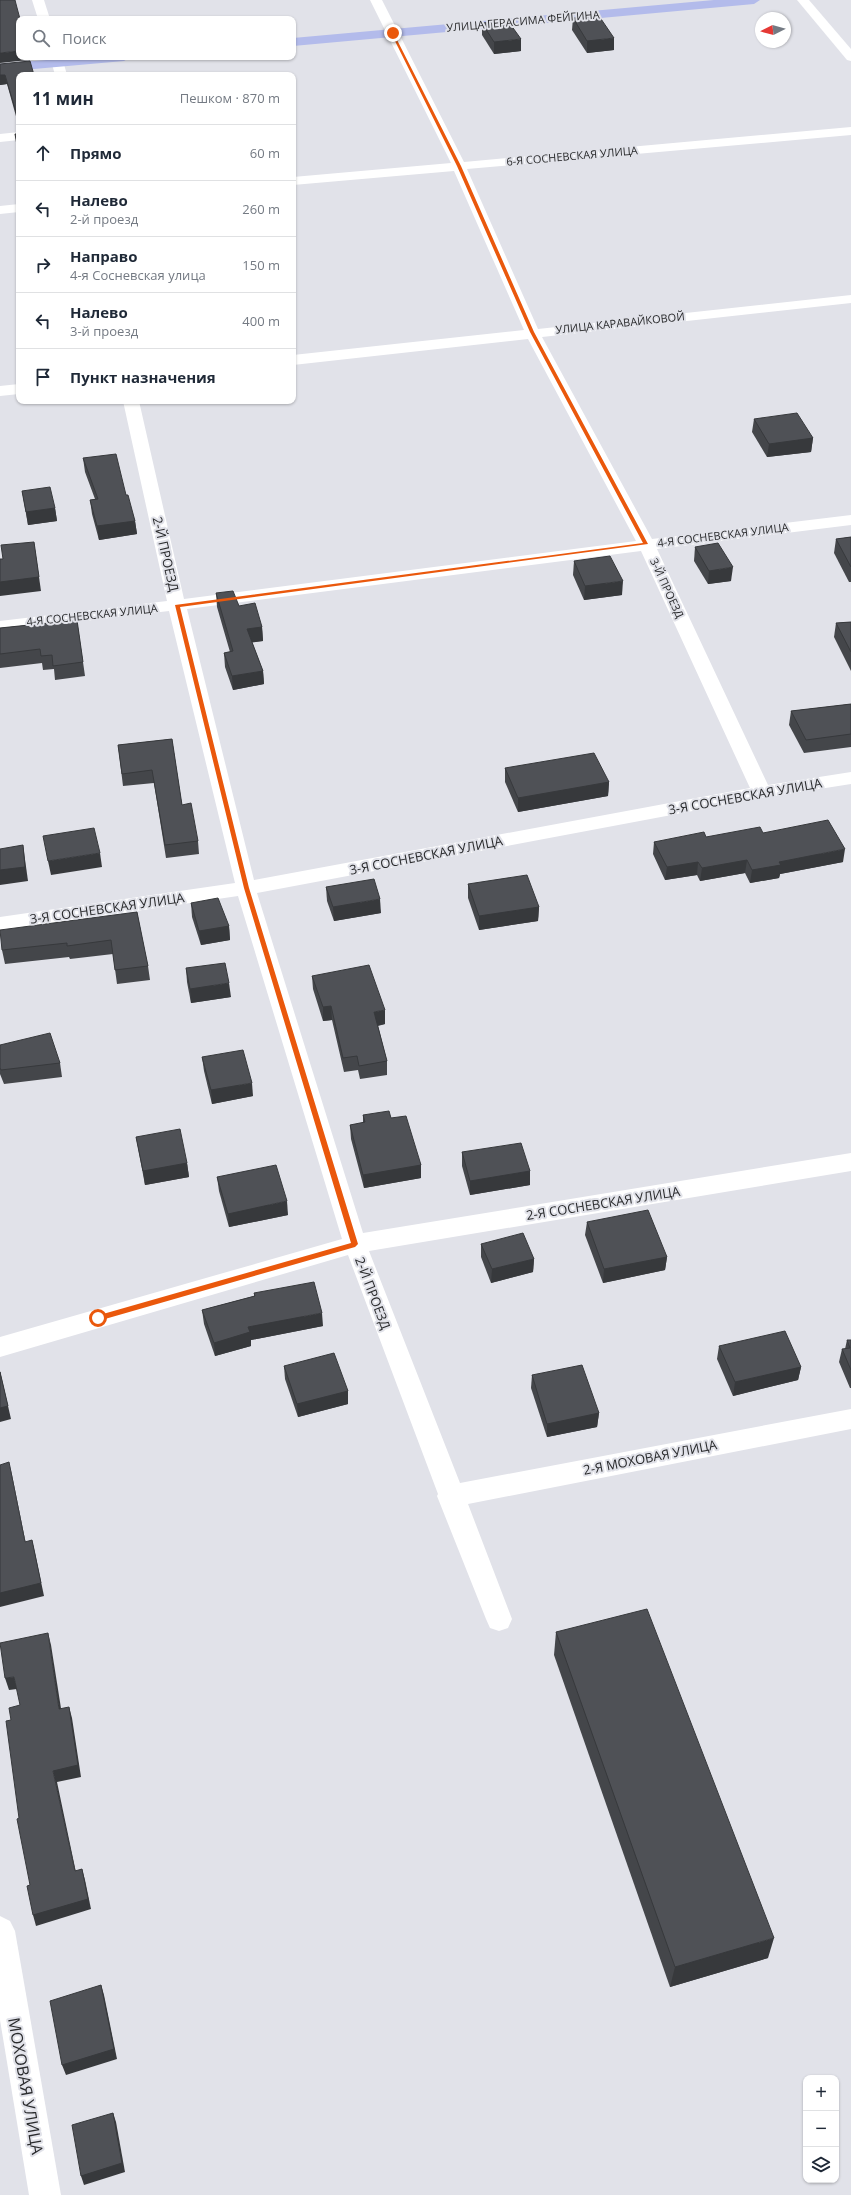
<!DOCTYPE html>
<html lang="ru">
<head>
<meta charset="utf-8">
<style>
	body { margin:0; font-family:"Open Sans",sans-serif; background:#f2f2f3; color:#1f2937 }
	.controls { position:absolute; right:12px; bottom:12px; display:grid; overflow:hidden; border-radius:8px; box-shadow:0 1px 3px #0004 }
	.controls button { width:36px; height:36px; display:grid; place-items:center; padding:0; border:0; border-bottom:1px solid #e0e1e3; background:#fff; color:#1f2937; font:20px sans-serif }
	.compass { position:absolute; left:755px; top:12px; width:36px; height:36px; border-radius:50%; background:#fff; box-shadow:0 1px 3px #0004; rotate:264deg }
	.stop { position:absolute; width:12px; height:12px; margin:-9px; border:3px solid #ea580c; border-radius:50%; background:#fff }
	.stop.end { background:#ea580c; border-color:#fff; box-shadow:0 1px 4px #0008 }
	.list { margin:0; padding:0; list-style:none }
	h2 { display:flex; justify-content:space-between; align-items:center; height:52px; margin:0; padding:0 16px; font-size:17px }
	h2 small { font-size:13px; font-weight:400; color:#747a83 }
	.list li { display:grid; grid-template-columns:26px 1fr auto; gap:12px; align-items:center; box-sizing:border-box; height:56px; padding:0 16px; border-top:1px solid #e0e1e3 }
	.list b { display:block; font-size:15px; white-space:nowrap }
	.list p { margin:0; font-size:13px; white-space:nowrap; color:#747a83 }
	.list em { font-size:13px; font-style:normal; color:#747a83 }
	.icon { flex:none; width:22px; height:22px; fill:none; stroke:currentColor; stroke-width:2; stroke-linecap:round; stroke-linejoin:round }
	.map { position:relative; flex:none; width:851px; height:2195px; overflow:hidden }
	.search { position:absolute; background:#fff; box-shadow:0 1px 3px #0004; left:16px; top:16px; width:280px; height:44px; display:flex; align-items:center; gap:10px; box-sizing:border-box; padding:0 14px; border-radius:8px; color:#747a83; font-size:15px }
	.panel { position:absolute; background:#fff; box-shadow:0 1px 3px #0004; left:16px; top:72px; width:280px; height:332px; border-radius:8px }
	.map>svg:first-child { display:block }
	.lines { fill:none; stroke-linecap:round; stroke-linejoin:round }
	.minor { fill:#fff; fill-rule:evenodd }
	.major { fill:#b3bbeb; fill-rule:evenodd }
	.wall { fill:#44464a }
	.shaded-wall { fill:#37393c }
	.building { fill:#4f5156; stroke:#37393c }
	.route { fill:#ea580c }
	.labels { text-anchor:middle; stroke-width:4; stroke-linejoin:round; paint-order:stroke }
	.far-street-label { font-size:11px; fill:#2a2b2d; stroke:#e1e2e9 }
	.street-label { font-size:13px; fill:#2a2b2d; stroke:#e1e2e9 }
	.near-street-label { font-size:16px; fill:#2a2b2d; stroke:#e1e2e9 }
</style>
</head>
<body>
<div class="map">
<svg width="851" height="2195" viewBox="0 0 851 2195">
	<rect width="100%" height="100%" fill="#e1e2e9"/>
	<g class="lines">
		<!-- minor -->
		<g class="minor">
			<polygon points="32,0 44,0 50,19 38,19"/>
			<path d="M370,0H382L464,162L851,127V135L467,169L538,329L851,295V303L542,337L652,539L851,515V525L657,549L768,785L851,772V784L762,798L257,893L363,1233L851,1153V1171L369,1251L460,1483L851,1409V1429L468,1504L512,1619L508,1628L499,1631L490,1628L486,1619L437,1496L438,1494L348,1255L0,1357V1337L342,1239L238,896L0,931V917L235,883L169,611L0,631V621L167,601L123,401H139L184,599L636,541L528,339L293,365V355L524,330L454,171L293,185V177L451,163ZM641,551L750,788L254,880L187,609Z"/>
			<polygon points="797,0 809,0 851,49 851,61 847,60"/>
			<polygon points="50,57 62,57 67,75 55,75"/>
			<polygon points="19,132 19,140 0,142 0,134"/>
			<polygon points="19,204 19,212 0,214 0,206"/>
			<polygon points="19,384 19,394 0,396 0,386"/>
			<polygon points="0,1916 10,1921 15,1931 61,2195 29,2195 0,2020"/>
		</g>
		<!-- major -->
		<g class="major">
			<polygon points="714,0 760,0 754,4 293,46 293,38"/>
			<polygon points="81,57 130,57 124,61 0,72 0,64"/>
		</g>
	</g>
	<!-- wall -->
	<g class="wall">
		<polygon points="573,18 614,50 587,53 572,30"/>
		<polygon points="482,23 521,51 494,54 482,35"/>
		<polygon points="0,64 19,75 19,127 7,84 0,85"/>
		<polygon points="754,419 813,438 811,452 767,457 752,432"/>
		<polygon points="83,458 126,495 135,521 137,534 99,540 92,514 90,500 95,499 85,472"/>
		<polygon points="22,491 55,508 57,521 28,525"/>
		<polygon points="851,537 851,582 849,582 834,553 836,539"/>
		<polygon points="695,547 731,581 708,584 694,561"/>
		<polygon points="574,561 622,595 584,600 573,575"/>
		<polygon points="216,593 239,606 262,627 263,641 252,642 263,671 264,684 233,690 225,667 224,653 230,652 217,607"/>
		<polygon points="77,620 85,676 55,680 54,669 43,670 42,663 0,668 0,628"/>
		<polygon points="851,622 851,671 834,637 836,623"/>
		<polygon points="851,704 851,747 804,753 789,725 791,711"/>
		<polygon points="172,739 182,805 198,841 199,854 166,858 154,783 123,786 118,745"/>
		<polygon points="505,768 609,782 608,796 518,812 505,782"/>
		<polygon points="763,833 843,862 780,874 779,878 750,883 745,873 700,881 697,875 665,880 653,854 654,842 706,837"/>
		<polygon points="468,884 539,907 538,921 479,930 468,898"/>
		<polygon points="326,887 381,913 334,921 327,901"/>
		<polygon points="191,903 229,926 230,940 201,945 192,917"/>
		<polygon points="137,912 148,966 150,980 117,984 113,954 70,959 69,957 5,964 2,950"/>
		<polygon points="186,968 231,997 191,1003 187,982"/>
		<polygon points="312,976 385,1024 378,1026 387,1061 387,1075 360,1079 358,1070 344,1072 332,1020 323,1021 313,989"/>
		<polygon points="0,1045 60,1063 62,1077 4,1084 0,1074"/>
		<polygon points="202,1057 253,1096 212,1104 204,1071"/>
		<polygon points="363,1115 391,1118 421,1165 421,1178 364,1188 351,1139 350,1125 363,1123"/>
		<polygon points="136,1137 187,1163 189,1177 145,1185"/>
		<polygon points="462,1152 530,1171 530,1185 470,1195 462,1166"/>
		<polygon points="217,1177 288,1215 229,1227 219,1191"/>
		<polygon points="587,1222 667,1257 665,1270 603,1283 585,1235"/>
		<polygon points="481,1244 534,1259 533,1272 491,1283 481,1257"/>
		<polygon points="254,1293 323,1326 251,1340 251,1346 215,1356 204,1324 202,1310 254,1296"/>
		<polygon points="847,1340 851,1340 851,1388 850,1388 839,1362 842,1349 845,1349"/>
		<polygon points="719,1346 801,1367 798,1380 733,1396 717,1359"/>
		<polygon points="284,1366 348,1391 348,1404 298,1417 285,1379"/>
		<polygon points="532,1375 599,1413 597,1427 547,1437 531,1388"/>
		<polygon points="556,1632 768,1958 670,1987 554,1655"/>
	</g>
	<!-- shaded-wall -->
	<g class="shaded-wall">
		<polygon points="614,38 614,50 587,53 587,41"/>
		<polygon points="521,39 521,51 494,54 494,42"/>
		<polygon points="19,51 19,57 28,57 28,60 0,63 0,53"/>
		<polygon points="0,75 5,75 7,84 0,85"/>
		<polygon points="813,438 811,452 767,457 769,444"/>
		<polygon points="55,508 57,521 28,525 26,512"/>
		<polygon points="135,521 137,534 99,540 97,526"/>
		<polygon points="34,542 41,591 0,596 0,582"/>
		<polygon points="733,567 731,581 708,584 709,571"/>
		<polygon points="623,581 622,595 584,600 585,586"/>
		<polygon points="262,627 263,641 248,643 247,629"/>
		<polygon points="263,671 264,684 233,690 232,676"/>
		<polygon points="609,782 608,796 518,812 518,798"/>
		<polygon points="23,845 28,881 0,885 0,870"/>
		<polygon points="845,849 843,862 780,874 779,878 750,883 752,870 779,862"/>
		<polygon points="100,853 102,867 51,875 48,861"/>
		<polygon points="747,860 745,873 700,881 702,868"/>
		<polygon points="698,862 697,875 665,880 667,867"/>
		<polygon points="380,899 381,913 334,921 333,907"/>
		<polygon points="539,907 538,921 479,930 479,916"/>
		<polygon points="229,926 230,940 201,945 199,931"/>
		<polygon points="229,983 231,997 191,1003 190,989"/>
		<polygon points="331,1006 332,1020 323,1021 323,1007"/>
		<polygon points="385,1010 385,1024 375,1026 374,1012"/>
		<polygon points="252,1083 253,1096 212,1104 211,1090"/>
		<polygon points="187,1163 189,1177 145,1185 143,1171"/>
		<polygon points="421,1165 421,1178 364,1188 363,1175"/>
		<polygon points="530,1171 530,1185 470,1195 470,1181"/>
		<polygon points="287,1201 288,1215 229,1227 228,1214"/>
		<polygon points="667,1257 665,1270 603,1283 604,1269"/>
		<polygon points="534,1259 533,1272 491,1283 492,1269"/>
		<polygon points="322,1313 323,1326 251,1340 251,1346 215,1356 214,1343 248,1327"/>
		<polygon points="801,1367 798,1380 733,1396 735,1382"/>
		<polygon points="0,1371 11,1419 0,1422"/>
		<polygon points="348,1391 348,1404 298,1417 297,1404"/>
		<polygon points="599,1413 597,1427 547,1437 547,1424"/>
		<polygon points="9,1462 12,1475 28,1554 25,1542"/>
		<polygon points="32,1540 35,1553 44,1596 0,1607 0,1593"/>
		<polygon points="48,1633 51,1645 63,1721 59,1709"/>
		<polygon points="14,1677 17,1689 9,1690 5,1678"/>
		<polygon points="69,1707 72,1718 81,1777 57,1782 78,1882 75,1871 53,1771"/>
		<polygon points="82,1869 85,1880 91,1909 36,1926 33,1915"/>
		<polygon points="774,1938 768,1958 670,1987 675,1967"/>
		<polygon points="101,1985 104,1995 117,2059 66,2075 62,2065"/>
		<polygon points="113,2113 116,2122 125,2172 84,2185 81,2176"/>
	</g>
	<!-- building -->
	<g class="building">
		<polygon points="0,0 15,0 16,4 20,19 19,19 19,51 0,53"/>
		<polygon points="599,16 614,38 587,41 573,18"/>
		<polygon points="508,21 521,39 494,42 482,23"/>
		<polygon points="30,61 34,75 19,75 19,122 5,75 0,75 0,64"/>
		<polygon points="15,134 19,134 19,156"/>
		<polygon points="797,413 813,438 769,444 754,419"/>
		<polygon points="116,454 126,495 128,495 135,521 97,526 90,500 98,499 83,458"/>
		<polygon points="50,487 55,508 26,512 22,491"/>
		<polygon points="851,537 851,567 836,539"/>
		<polygon points="34,542 39,577 0,582 0,559 3,559 1,545"/>
		<polygon points="718,543 733,567 709,571 695,547"/>
		<polygon points="610,556 623,581 585,586 574,561"/>
		<polygon points="233,591 239,606 255,603 262,627 247,629 263,671 232,676 224,653 233,651 216,593"/>
		<polygon points="77,620 83,662 53,666 52,655 41,656 40,649 0,654 0,628"/>
		<polygon points="851,622 851,652 836,623"/>
		<polygon points="851,704 851,734 806,740 791,711"/>
		<polygon points="172,739 182,805 191,803 198,841 165,845 152,770 122,774 118,745"/>
		<polygon points="594,753 609,782 518,798 505,768"/>
		<polygon points="828,820 845,849 779,862 781,865 752,870 747,860 702,868 698,862 667,867 654,842 704,832 706,837 760,827 763,833"/>
		<polygon points="94,828 100,853 48,861 43,836"/>
		<polygon points="23,845 25,867 0,870 0,849"/>
		<polygon points="527,875 539,907 479,916 468,884"/>
		<polygon points="374,879 380,899 333,907 326,887"/>
		<polygon points="218,898 229,926 199,931 191,903"/>
		<polygon points="137,912 148,966 115,970 111,940 67,946 67,943 2,950 0,930"/>
		<polygon points="225,963 229,983 190,989 186,968"/>
		<polygon points="369,965 385,1010 374,1012 387,1061 359,1066 357,1056 343,1058 331,1006 323,1007 312,976"/>
		<polygon points="50,1033 60,1063 1,1070 0,1068 0,1045"/>
		<polygon points="243,1050 252,1083 211,1090 202,1057"/>
		<polygon points="389,1111 391,1118 406,1116 421,1165 363,1175 350,1125 365,1122 363,1115"/>
		<polygon points="180,1129 187,1163 143,1171 136,1137"/>
		<polygon points="521,1143 530,1171 470,1181 462,1152"/>
		<polygon points="276,1165 287,1201 228,1214 217,1177"/>
		<polygon points="648,1210 667,1257 604,1269 587,1222"/>
		<polygon points="523,1233 534,1259 492,1269 481,1244"/>
		<polygon points="314,1282 322,1313 248,1327 250,1332 214,1343 202,1310 255,1296 254,1293"/>
		<polygon points="785,1331 801,1367 735,1382 719,1346"/>
		<polygon points="847,1340 851,1340 851,1370 842,1349 850,1348"/>
		<polygon points="334,1353 348,1391 297,1404 284,1366"/>
		<polygon points="582,1365 599,1413 547,1424 532,1375"/>
		<polygon points="0,1372 8,1406 0,1408"/>
		<polygon points="9,1462 25,1542 32,1540 41,1583 0,1593 0,1465"/>
		<polygon points="647,1609 774,1938 675,1967 556,1632"/>
		<polygon points="48,1633 59,1709 69,1707 78,1765 53,1771 75,1871 82,1869 88,1899 33,1915 27,1886 30,1885 17,1819 19,1818 6,1721 11,1720 9,1708 20,1705 14,1677 5,1678 0,1643"/>
		<polygon points="101,1985 114,2049 62,2065 50,2001"/>
		<polygon points="113,2113 122,2163 81,2176 72,2125"/>
	</g>
	<!-- route -->
	<polygon class="route" points="393,32 461,166 534,332 648,544 180,607 249,888 358,1244 355,1247 98,1321 95,1318 96,1316 351,1243 244,888 175,605 643,543 530,332 457,166 391,33"/>
	<g class="labels">
		<!-- far-street labels -->
		<g class="far-street-label">
			<text transform="translate(523 21) rotate(-5)" y="4">УЛИЦА ГЕРАСИМА ФЕЙГИНА</text>
			<text transform="translate(572 156) rotate(-5)" y="4">6-Я СОСНЕВСКАЯ УЛИЦА</text>
			<text transform="translate(620 323) rotate(-6)" y="4">УЛИЦА КАРАВАЙКОВОЙ</text>
			<text transform="translate(723 535) rotate(-7)" y="4">4-Я СОСНЕВСКАЯ УЛИЦА</text>
			<text transform="translate(667 588) rotate(65)" y="4">3-Й ПРОЕЗД</text>
			<text transform="translate(92 615) rotate(-6)" y="4">4-Я СОСНЕВСКАЯ УЛИЦА</text>
		</g>
		<!-- street labels -->
		<g class="street-label">
			<text transform="translate(166 554) rotate(77)" y="5">2-Й ПРОЕЗД</text>
			<text transform="translate(745 796) rotate(-10)" y="5">3-Я СОСНЕВСКАЯ УЛИЦА</text>
			<text transform="translate(426 855) rotate(-11)" y="5">3-Я СОСНЕВСКАЯ УЛИЦА</text>
			<text transform="translate(107 908) rotate(-8)" y="5">3-Я СОСНЕВСКАЯ УЛИЦА</text>
			<text transform="translate(603 1203) rotate(-9)" y="5">2-Я СОСНЕВСКАЯ УЛИЦА</text>
			<text transform="translate(373 1293) rotate(69)" y="5">2-Й ПРОЕЗД</text>
			<text transform="translate(650 1457) rotate(-11)" y="5">2-Я МОХОВАЯ УЛИЦА</text>
		</g>
		<!-- near-street labels -->
		<g class="near-street-label">
			<text transform="translate(26 2086) rotate(80)" y="6">МОХОВАЯ УЛИЦА</text>
		</g>
	</g>
</svg>
<div class="controls">
<button>+</button>
<button>−</button>
<button><svg class="icon" aria-label="layers" viewBox="0 0 24 24"><path d="M12 4l9 5-9 5-9-5zM3 14l9 5 9-5"/></svg></button>
</div>
<svg class="compass" viewBox="-18 -18 36 36"><path d="M0-13l5 13h-10z" fill="#e53935"/><path d="M0 13l5-13h-10z" fill="#747a83"/></svg>
<div class="stop" style="left:98px;top:1318px"></div>
<div class="stop end" style="left:393px;top:33px"></div>
<div class="search"><svg class="icon" aria-label="search" viewBox="0 0 24 24"><circle cx="10" cy="10" r="6"/><path d="M15 15l6 6"/></svg>Поиск</div>
<section class="panel">
<h2>11 мин<small>Пешком · 870 m</small></h2>
<ul class="list">
<li><svg class="icon" aria-label="ahead" viewBox="0 0 24 24"><path d="M12 20V5M6 11l6-6 6 6"/></svg><div><b>Прямо</b></div><em>60 m</em></li>
<li><svg class="icon" aria-label="left" viewBox="0 0 24 24"><path d="M17 20v-9H6M10 6l-5 5 5 5"/></svg><div><b>Налево</b><p>2-й проезд</p></div><em>260 m</em></li>
<li><svg class="icon" aria-label="right" viewBox="0 0 24 24"><path d="M7 20v-9h11M14 6l5 5-5 5"/></svg><div><b>Направо</b><p>4-я Сосневская улица</p></div><em>150 m</em></li>
<li><svg class="icon" aria-label="left" viewBox="0 0 24 24"><path d="M17 20v-9H6M10 6l-5 5 5 5"/></svg><div><b>Налево</b><p>3-й проезд</p></div><em>400 m</em></li>
<li><svg class="icon" aria-label="arrive" viewBox="0 0 24 24"><path d="M6 21V4h12l-3 4 3 4H6"/></svg><div><b>Пункт назначения</b></div></li>
</ul>
</section>
</div>
</body>
</html>
